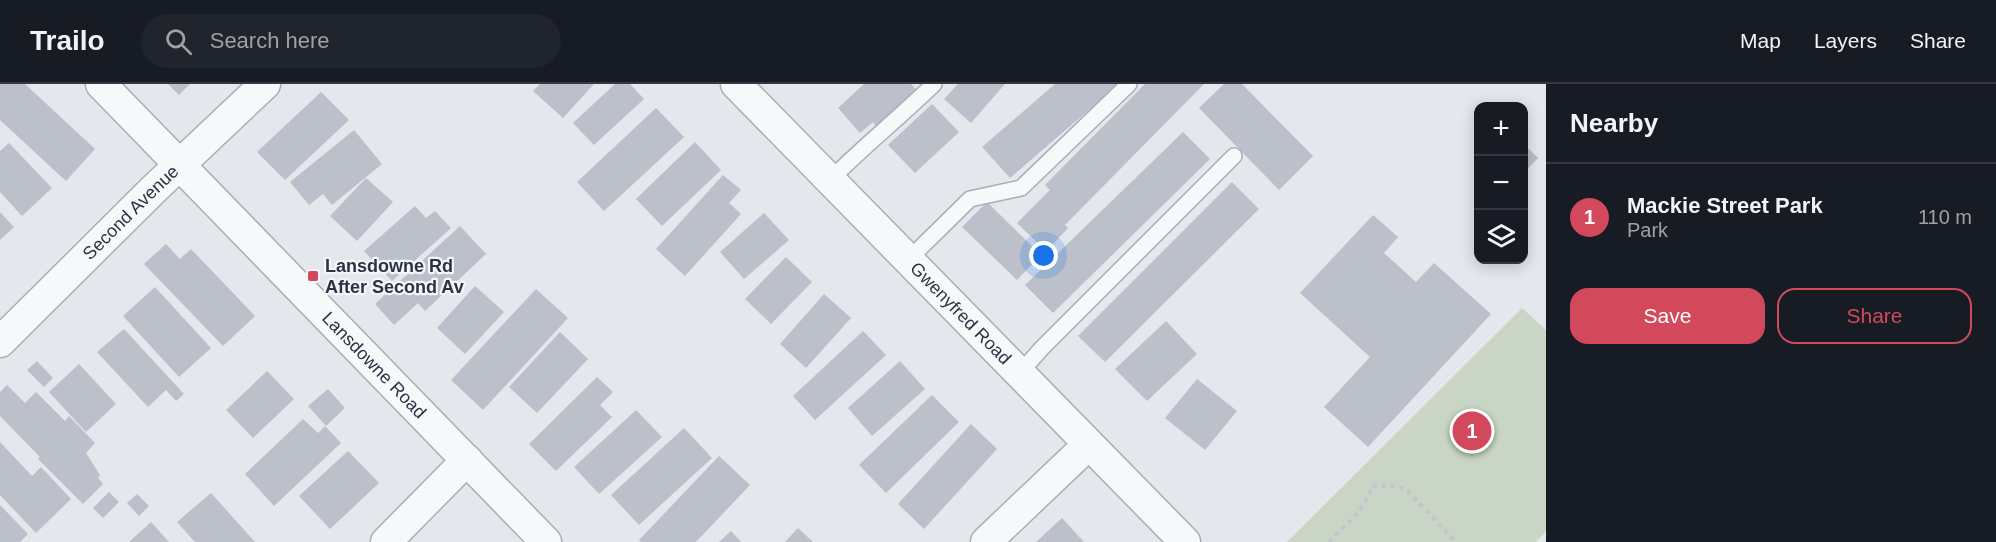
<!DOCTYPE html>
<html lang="en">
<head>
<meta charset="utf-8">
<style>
	body { margin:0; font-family:Arial,sans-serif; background:#20242c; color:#f1f3f6 }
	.controls { position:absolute; right:18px; top:18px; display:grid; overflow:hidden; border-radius:12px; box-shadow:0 3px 15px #0003 }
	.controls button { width:54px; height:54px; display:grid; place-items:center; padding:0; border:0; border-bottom:2px solid #363941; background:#171b24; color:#f1f3f6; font:30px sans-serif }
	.you { position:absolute; left:1044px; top:172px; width:21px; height:21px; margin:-15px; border:4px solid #fff; border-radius:50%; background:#1a73e8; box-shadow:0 0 0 9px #1a73e833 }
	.badge { display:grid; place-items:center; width:39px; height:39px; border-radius:50%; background:#d1495b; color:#fff; font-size:20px; font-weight:700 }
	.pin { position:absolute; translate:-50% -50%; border:3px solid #fff; box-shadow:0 2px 6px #0006 }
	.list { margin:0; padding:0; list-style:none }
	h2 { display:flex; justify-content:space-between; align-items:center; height:78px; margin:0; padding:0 24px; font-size:26px }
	h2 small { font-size:20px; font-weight:400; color:#9ea1a6 }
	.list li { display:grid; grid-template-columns:39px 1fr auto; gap:18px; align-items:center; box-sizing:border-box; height:108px; padding:0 24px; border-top:2px solid #363941 }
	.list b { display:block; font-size:22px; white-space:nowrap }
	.list p { margin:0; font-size:20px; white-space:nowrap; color:#9ea1a6 }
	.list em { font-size:20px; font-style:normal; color:#9ea1a6 }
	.actions { display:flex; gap:12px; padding:18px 24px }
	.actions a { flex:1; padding:14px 0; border:2px solid #d1495b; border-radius:18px; text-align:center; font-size:21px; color:#d1495b }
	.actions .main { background:#d1495b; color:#fff }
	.icon { flex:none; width:33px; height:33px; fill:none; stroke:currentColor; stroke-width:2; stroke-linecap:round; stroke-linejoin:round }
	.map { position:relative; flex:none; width:1546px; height:458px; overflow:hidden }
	header { display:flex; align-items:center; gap:36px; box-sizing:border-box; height:84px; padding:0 30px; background:#171b24; border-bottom:2px solid #363941 }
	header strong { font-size:28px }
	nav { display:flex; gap:33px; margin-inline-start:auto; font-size:21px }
	.search { width:420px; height:54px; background:#20242c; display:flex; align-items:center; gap:15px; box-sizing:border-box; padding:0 21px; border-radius:33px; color:#9ea1a6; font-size:22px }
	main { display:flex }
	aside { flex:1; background:#171b24 }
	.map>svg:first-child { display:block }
	.green { fill:#c9d6c5 }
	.building { fill:#bbc0ca }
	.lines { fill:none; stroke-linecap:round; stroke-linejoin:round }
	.service-casing { stroke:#a9aeb7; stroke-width:18 }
	.minor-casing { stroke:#a9aeb7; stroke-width:33 }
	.path { stroke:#c2c5cb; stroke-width:4; stroke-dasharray:4.5 4.5; stroke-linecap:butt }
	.service { stroke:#f7f8fa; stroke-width:15 }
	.minor { stroke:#f7f8fa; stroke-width:30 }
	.poi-dot { fill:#d1495b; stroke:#f4f6f9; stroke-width:2 }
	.labels { text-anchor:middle; stroke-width:4.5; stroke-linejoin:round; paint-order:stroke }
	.street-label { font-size:18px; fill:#2b3445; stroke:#f4f6f9 }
	.poi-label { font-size:18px; font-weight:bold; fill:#2b3445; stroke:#f4f6f9; text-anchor:start }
</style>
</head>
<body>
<header>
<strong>Trailo</strong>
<div class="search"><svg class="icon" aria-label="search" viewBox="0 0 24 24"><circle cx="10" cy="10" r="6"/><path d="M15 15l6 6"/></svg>Search here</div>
<nav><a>Map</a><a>Layers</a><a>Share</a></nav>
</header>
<main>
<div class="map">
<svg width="1546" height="458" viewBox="0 0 1546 458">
	<rect width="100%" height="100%" fill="#e4e7ec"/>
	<!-- green -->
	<polygon class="green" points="1522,224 1546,246 1546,447 1536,458 1287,458"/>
	<!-- building -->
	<g class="building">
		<polygon points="0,0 25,0 95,65 66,97 0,36"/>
		<polygon points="168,0 190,0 179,11"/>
		<polygon points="540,0 594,0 563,34 533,7"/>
		<polygon points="615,0 630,0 644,15 594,61 573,39"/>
		<polygon points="864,0 911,0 918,8 878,44 873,38 860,49 838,24"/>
		<polygon points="958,0 1005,0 971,39 944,15"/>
		<polygon points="1055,0 1119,0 1010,94 982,63"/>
		<polygon points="1145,0 1204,0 1065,141 1068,144 1046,167 1017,139 1050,106 1045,101"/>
		<polygon points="1224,0 1242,0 1313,72 1279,106 1199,24"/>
		<polygon points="321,8 349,36 285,96 257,68"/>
		<polygon points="932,20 959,48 915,89 888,61"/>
		<polygon points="656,24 684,53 604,127 577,98"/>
		<polygon points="354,46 382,80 332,121 323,110 309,121 290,98"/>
		<polygon points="1183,48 1210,75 1053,229 1025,201"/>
		<polygon points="695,58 721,86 662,142 636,115"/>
		<polygon points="9,59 52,104 22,132 0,108 0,67"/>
		<polygon points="1524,60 1538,74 1525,88 1524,87"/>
		<polygon points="723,91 741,106 729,119 741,130 685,192 656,165"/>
		<polygon points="366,94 393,118 357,157 330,132"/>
		<polygon points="1232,98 1259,125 1105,278 1078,252"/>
		<polygon points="987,118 1041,171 1017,196 962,143"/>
		<polygon points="415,122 426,134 435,127 451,144 392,197 364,167"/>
		<polygon points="0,128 14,143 0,156"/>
		<polygon points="764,129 789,156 744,195 720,168"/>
		<polygon points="1373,131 1398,153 1384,169 1416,198 1434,179 1491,230 1368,363 1324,323 1370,273 1300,209"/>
		<polygon points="460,142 486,170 425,227 418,219 394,241 375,220"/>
		<polygon points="166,160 180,175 191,165 255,232 223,262 144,180"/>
		<polygon points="786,173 812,198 771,240 745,215"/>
		<polygon points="475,202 504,228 465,270 437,244"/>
		<polygon points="155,203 211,264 179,293 123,232"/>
		<polygon points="536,205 568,234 483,326 451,296"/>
		<polygon points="824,210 851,234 806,284 780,260"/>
		<polygon points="1166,237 1197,270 1147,317 1115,285"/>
		<polygon points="124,245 184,310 176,317 166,306 148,323 97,268"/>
		<polygon points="863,247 886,271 815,336 793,312"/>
		<polygon points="560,248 588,275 537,329 509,303"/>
		<polygon points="37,277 53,294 44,303 27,286"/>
		<polygon points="900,277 925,305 872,352 848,324"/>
		<polygon points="79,280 116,320 86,348 49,308"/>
		<polygon points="267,287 294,315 253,354 226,326"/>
		<polygon points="597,293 613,308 600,321 612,333 556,387 529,360"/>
		<polygon points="1197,295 1237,327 1205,366 1165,334"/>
		<polygon points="7,301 25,319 36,308 65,337 69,332 95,359 86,369 100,391 98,394 103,400 83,420 38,375 40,373 0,332 0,308"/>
		<polygon points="328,305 345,324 326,342 308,322"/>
		<polygon points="932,311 959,338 886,409 859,381"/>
		<polygon points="636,326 662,353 599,410 574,383"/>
		<polygon points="303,335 318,349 325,342 341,359 274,422 245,390"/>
		<polygon points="971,340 997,365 924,445 898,420"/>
		<polygon points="684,344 712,374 639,441 611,411"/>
		<polygon points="0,358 32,392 41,383 71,415 36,449 0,411"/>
		<polygon points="348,367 379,399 330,445 299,412"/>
		<polygon points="719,372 750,401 696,458 641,458 639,456"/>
		<polygon points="109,408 119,418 103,434 93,424"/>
		<polygon points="211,409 255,458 195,458 177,438"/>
		<polygon points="137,410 149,422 139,432 127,419"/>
		<polygon points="0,421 28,450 20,458 0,458"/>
		<polygon points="1062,434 1084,458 1036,458"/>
		<polygon points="151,438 169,458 129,458"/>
		<polygon points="798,444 813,458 785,458"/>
		<polygon points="731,447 741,458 719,458"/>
	</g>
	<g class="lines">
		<!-- service casing -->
		<g class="service-casing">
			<g id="service">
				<path d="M830,96C863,63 900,33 934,0"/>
				<polyline points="908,176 970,115 1021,104 1129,0"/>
				<polyline points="1019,290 1042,264 1234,72"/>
			</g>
		</g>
		<!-- minor casing -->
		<g class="minor-casing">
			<g id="minor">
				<path id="s1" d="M101,0L546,458"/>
				<path id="s2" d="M736,0L1185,458"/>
				<path id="s3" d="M0,258L154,105L265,0"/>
				<polyline points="386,458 467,376"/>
				<polyline points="986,458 1088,361"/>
			</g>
		</g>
		<!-- path -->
		<path class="path" d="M1329,458C1344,442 1366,425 1372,402H1396L1406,405L1456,458"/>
		<!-- service -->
		<use href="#service" class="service"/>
		<!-- minor -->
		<use href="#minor" class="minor"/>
	</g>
	<!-- markers -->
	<rect class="poi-dot" x="307" y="186" width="12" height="12" rx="3"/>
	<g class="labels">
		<!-- street labels -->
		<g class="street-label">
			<text dy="6" stroke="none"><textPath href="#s3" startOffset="184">Second Avenue</textPath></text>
			<text dy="6" stroke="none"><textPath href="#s2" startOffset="321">Gwenyfred Road</textPath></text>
			<text dy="6" stroke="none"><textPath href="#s1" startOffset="392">Lansdowne Road</textPath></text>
		</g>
		<!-- poi labels -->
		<g class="poi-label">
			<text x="325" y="188">Lansdowne Rd<tspan x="325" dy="21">After Second Av</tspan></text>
		</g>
	</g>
</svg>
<div class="controls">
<button>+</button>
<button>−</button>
<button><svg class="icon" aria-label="layers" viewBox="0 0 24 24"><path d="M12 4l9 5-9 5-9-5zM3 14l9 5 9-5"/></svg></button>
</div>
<div class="you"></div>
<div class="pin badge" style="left:1472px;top:347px">1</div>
</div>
<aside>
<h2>Nearby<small></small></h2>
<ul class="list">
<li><span class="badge">1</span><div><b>Mackie Street Park</b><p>Park</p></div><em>110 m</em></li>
</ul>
<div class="actions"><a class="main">Save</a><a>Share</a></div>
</aside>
</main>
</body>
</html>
